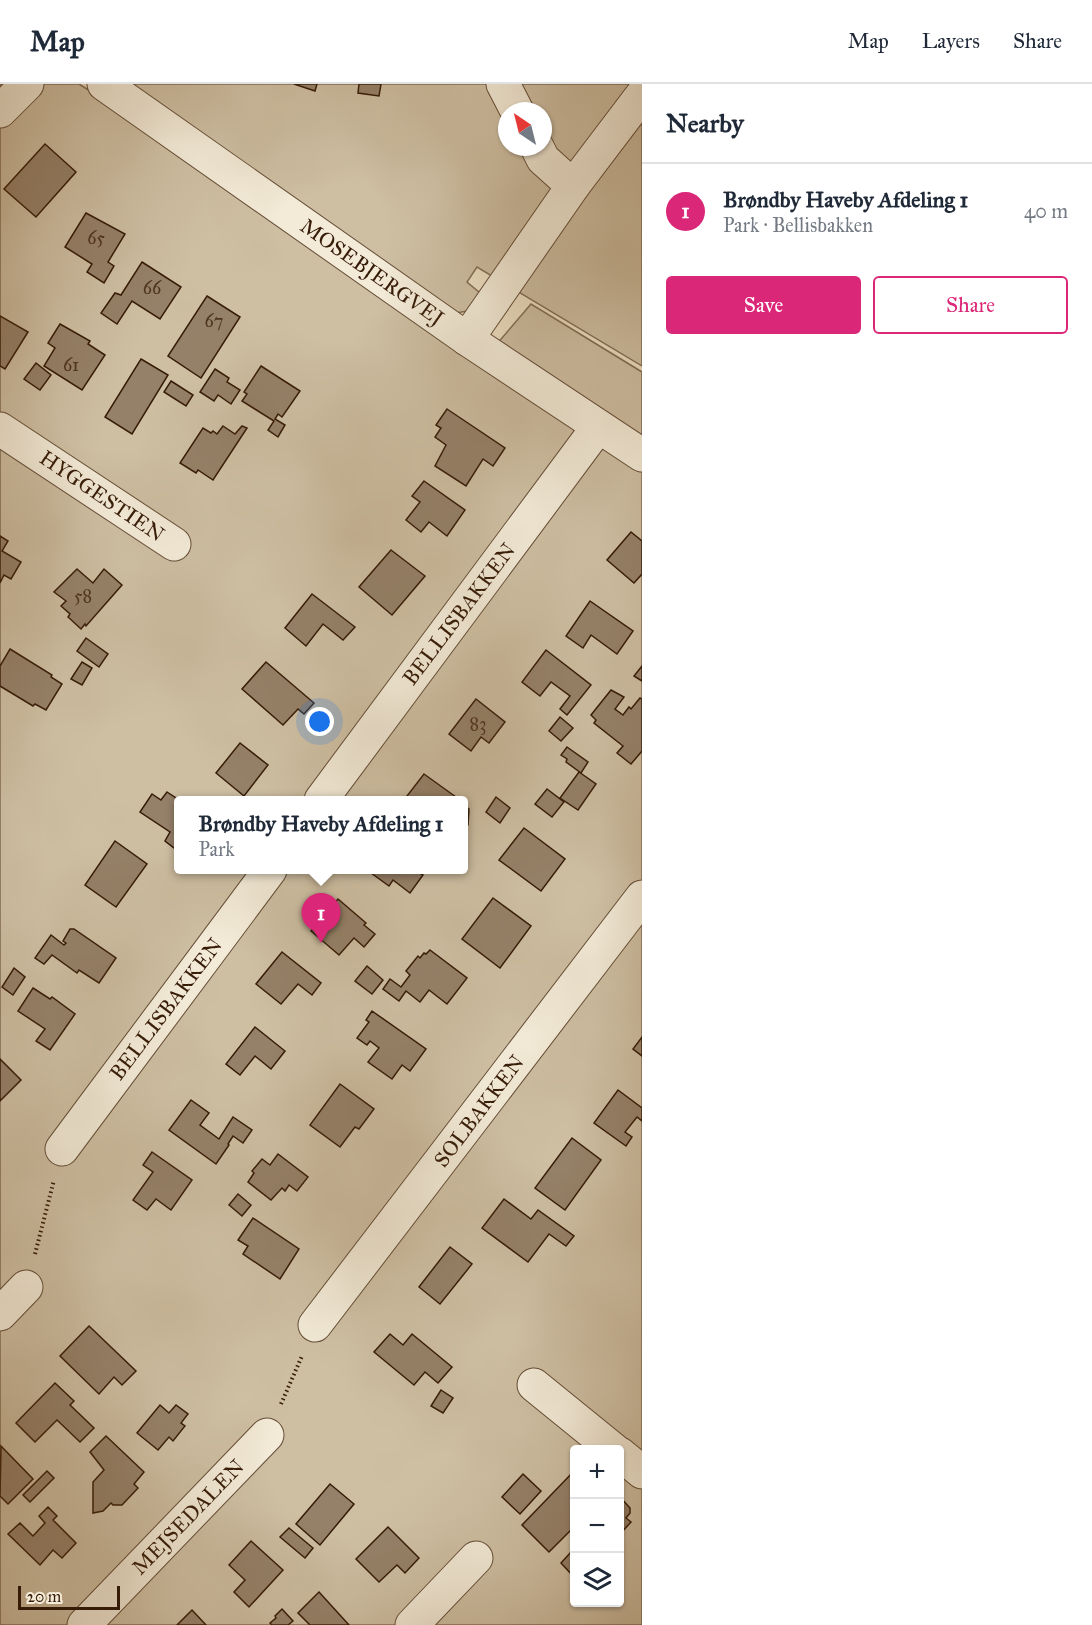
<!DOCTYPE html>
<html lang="en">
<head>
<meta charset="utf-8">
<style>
	body { margin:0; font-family:"IM FELL Great Primer",serif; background:#f2f2f3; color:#1f2937 }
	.controls { position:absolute; right:18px; bottom:18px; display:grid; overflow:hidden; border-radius:6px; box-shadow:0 2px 4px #0004 }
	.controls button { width:54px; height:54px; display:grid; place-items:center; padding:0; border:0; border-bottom:2px solid #e0e1e3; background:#fff; color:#1f2937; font:30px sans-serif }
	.compass { position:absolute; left:498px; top:18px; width:54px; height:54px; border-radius:50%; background:#fff; box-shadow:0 2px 4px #0004; rotate:325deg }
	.scale { position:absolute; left:18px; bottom:15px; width:102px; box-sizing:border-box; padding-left:6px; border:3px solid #361b07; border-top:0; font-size:16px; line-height:21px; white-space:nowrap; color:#361b07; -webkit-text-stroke:4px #f3ebd8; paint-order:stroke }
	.you { position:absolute; left:320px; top:638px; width:21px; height:21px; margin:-15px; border:4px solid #fff; border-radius:50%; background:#1a73e8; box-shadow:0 0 0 9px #1a73e833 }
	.badge { display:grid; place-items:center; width:39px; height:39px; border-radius:50%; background:#db2777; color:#fff; font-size:20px; font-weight:700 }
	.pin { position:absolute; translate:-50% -50px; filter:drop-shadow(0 2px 3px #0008) }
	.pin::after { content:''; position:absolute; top:32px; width:21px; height:18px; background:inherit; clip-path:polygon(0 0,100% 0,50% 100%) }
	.popup { position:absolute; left:174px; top:712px; width:294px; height:78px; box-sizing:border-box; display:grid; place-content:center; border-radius:6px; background:#fff; filter:drop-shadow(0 2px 4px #0005); font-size:20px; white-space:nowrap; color:#747a83 }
	.popup b { font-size:22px; color:#1f2937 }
	.popup::after { content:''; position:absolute; left:50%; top:100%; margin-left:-12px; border:12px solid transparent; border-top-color:#fff }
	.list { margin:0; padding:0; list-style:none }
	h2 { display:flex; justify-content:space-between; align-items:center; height:78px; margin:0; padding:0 24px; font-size:26px }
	h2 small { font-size:20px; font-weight:400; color:#747a83 }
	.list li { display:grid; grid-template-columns:39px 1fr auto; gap:18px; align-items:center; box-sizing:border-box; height:96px; padding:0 24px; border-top:2px solid #e0e1e3 }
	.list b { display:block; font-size:22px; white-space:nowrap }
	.list p { margin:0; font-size:20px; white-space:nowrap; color:#747a83 }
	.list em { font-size:20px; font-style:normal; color:#747a83 }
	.actions { display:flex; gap:12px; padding:18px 24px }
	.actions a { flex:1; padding:14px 0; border:2px solid #db2777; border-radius:6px; text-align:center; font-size:21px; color:#db2777 }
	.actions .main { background:#db2777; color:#fff }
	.icon { flex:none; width:33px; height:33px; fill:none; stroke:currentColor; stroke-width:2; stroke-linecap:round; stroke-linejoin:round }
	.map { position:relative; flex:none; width:642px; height:1541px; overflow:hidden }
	header { display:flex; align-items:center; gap:36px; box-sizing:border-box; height:84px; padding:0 30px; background:#fff; border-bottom:2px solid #e0e1e3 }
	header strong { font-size:28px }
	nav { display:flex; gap:33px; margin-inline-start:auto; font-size:21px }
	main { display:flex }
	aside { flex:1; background:#fff }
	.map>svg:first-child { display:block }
	.green { fill:#cebfa3; stroke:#826d55; stroke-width:1.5; fill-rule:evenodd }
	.building { fill:#958169; stroke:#361b07; stroke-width:1.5 }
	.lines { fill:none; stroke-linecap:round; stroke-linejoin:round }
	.minor-casing { stroke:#644c36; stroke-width:35 }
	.path { stroke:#361b07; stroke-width:4; stroke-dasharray:1.5 3; stroke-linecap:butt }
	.minor { stroke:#f3ebd8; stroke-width:33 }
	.labels { text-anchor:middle; stroke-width:5; stroke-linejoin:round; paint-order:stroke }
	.number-label { font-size:18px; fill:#4e3420 }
	.street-label { font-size:21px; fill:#361b07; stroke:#f3ebd8 }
</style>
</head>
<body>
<header>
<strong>Map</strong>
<nav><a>Map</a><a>Layers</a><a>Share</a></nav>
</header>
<main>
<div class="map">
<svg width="642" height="1541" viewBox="0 0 642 1541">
	<rect width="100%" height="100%" fill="#ede0c3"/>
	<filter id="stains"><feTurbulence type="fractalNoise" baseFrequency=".00333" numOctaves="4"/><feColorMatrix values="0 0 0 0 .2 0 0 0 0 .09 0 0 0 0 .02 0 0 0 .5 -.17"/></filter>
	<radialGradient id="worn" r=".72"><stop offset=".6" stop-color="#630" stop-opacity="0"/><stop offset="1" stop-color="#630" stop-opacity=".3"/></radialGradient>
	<!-- green -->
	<path class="green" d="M0,0H79L427,218L129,0H642V282L477,183L467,198L485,213L473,226L456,229L496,261L531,220L642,288V1541H0ZM507,27H543V63H507ZM178,716H464V786H178ZM574,1366H620V1518H574Z"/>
	<!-- building -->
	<g class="building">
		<polygon points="294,0 317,0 315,7"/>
		<polygon points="359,0 381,0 379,12 358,9"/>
		<polygon points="45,60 76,88 36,133 4,105"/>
		<polygon points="86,129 125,150 108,178 114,182 104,199 87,188 92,180 65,163"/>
		<polygon points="142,178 181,203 160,235 132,217 117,240 101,229 115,209 121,211"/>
		<polygon points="207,212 240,233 201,294 168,272"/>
		<polygon points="0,232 28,248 5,285 0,282"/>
		<polygon points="60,240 90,257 88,260 105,271 82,306 44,282 55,264 48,259"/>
		<polygon points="141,275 168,291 132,350 105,333"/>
		<polygon points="36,279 51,291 40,306 24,295"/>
		<polygon points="261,282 300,307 282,333 278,330 275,335 285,341 278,353 268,346 274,337 242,317 247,310 244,308"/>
		<polygon points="215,285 229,294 227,298 240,306 231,320 218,311 214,317 200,308"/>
		<polygon points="171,297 193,311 186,322 164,308"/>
		<polygon points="447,325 505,364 493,382 483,375 466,402 435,382 446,361 435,353 441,344 436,341"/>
		<polygon points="223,342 235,350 242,342 247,344 213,396 198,386 196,389 180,379 203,344 211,349 213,347 217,350"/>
		<polygon points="424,397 465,426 447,452 429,438 421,448 406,436 420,418 412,412"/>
		<polygon points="631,448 642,457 642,490 634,499 607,476"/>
		<polygon points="0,452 8,457 2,467 21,478 11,495 4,491 0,499"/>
		<polygon points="391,466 425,492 392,531 359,503"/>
		<polygon points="77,485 93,499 104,485 122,501 86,542 85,540 81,545 68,533 70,530 61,522 66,517 54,508"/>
		<polygon points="312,510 355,543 343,556 323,540 306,562 285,544"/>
		<polygon points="590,517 633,547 617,570 591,551 583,564 566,552"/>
		<polygon points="86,554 108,570 99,583 77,567"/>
		<polygon points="10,565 52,591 51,593 62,600 46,626 35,620 33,622 0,602 0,582"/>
		<polygon points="546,566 591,601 567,631 560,625 570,612 551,598 540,612 522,598"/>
		<polygon points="82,578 92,584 82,601 71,595"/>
		<polygon points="266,578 314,619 304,630 298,625 283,641 242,605"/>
		<polygon points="642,582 642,597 634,592"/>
		<polygon points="611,606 624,613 615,625 623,631 629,623 631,625 640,614 642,615 642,667 631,680 617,669 623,662 594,639 596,636 591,631"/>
		<polygon points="476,615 505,638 489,659 481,653 471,667 449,650"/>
		<polygon points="560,633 573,644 561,657 549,647"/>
		<polygon points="240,659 268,681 244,712 216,689"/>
		<polygon points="567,663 588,678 581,689 566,678 567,675 561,671"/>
		<polygon points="579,688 596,700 578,726 560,714"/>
		<polygon points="424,690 460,716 413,716 407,712"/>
		<polygon points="547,705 564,718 552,733 535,720"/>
		<polygon points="167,708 179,716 178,767 165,757 170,748 140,728 152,710 161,716"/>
		<polygon points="496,713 510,724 500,739 486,728"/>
		<polygon points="464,721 469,725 468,741 464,743"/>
		<polygon points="524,744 565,775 541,807 499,776"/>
		<polygon points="115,757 147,780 116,823 85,801"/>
		<polygon points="367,786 415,786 423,791 410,809 393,796 389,802"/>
		<polygon points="493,814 531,842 500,884 462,855"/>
		<polygon points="338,815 366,839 364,841 375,850 364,863 354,854 339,871 311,847"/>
		<polygon points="70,845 74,845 116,874 99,899 79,886 77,889 52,871 44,880 35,874 51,851 64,861 66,859 63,857"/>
		<polygon points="430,866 467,894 447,920 429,906 420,918 406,907 399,917 383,905 390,895 401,903 410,891 406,887 418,872 420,874 424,869 426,870"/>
		<polygon points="282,868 321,899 312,911 298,900 281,920 256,900"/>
		<polygon points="367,882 383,896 372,910 355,897"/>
		<polygon points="14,884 25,893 13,911 2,903"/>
		<polygon points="33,904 50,915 52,913 75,930 50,966 36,957 45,945 18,927"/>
		<polygon points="372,927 426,965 410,987 402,981 392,995 368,978 379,964 370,957 367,961 357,954 369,938 366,936"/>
		<polygon points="255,943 285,967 271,985 255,972 240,991 226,980"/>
		<polygon points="642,953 642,972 633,965"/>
		<polygon points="0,975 21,996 0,1017"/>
		<polygon points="340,1000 374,1025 359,1045 355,1043 340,1063 310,1041"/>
		<polygon points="618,1006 642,1024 642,1037 637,1033 625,1048 632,1053 626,1062 594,1039"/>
		<polygon points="191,1016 209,1029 200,1041 219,1055 233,1033 252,1046 243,1059 233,1052 228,1060 229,1061 216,1080 169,1046"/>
		<polygon points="572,1054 601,1076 565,1126 535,1104"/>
		<polygon points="152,1068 192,1096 171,1126 156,1115 147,1126 133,1116 153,1088 143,1081"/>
		<polygon points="278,1070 308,1093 297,1107 289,1101 285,1107 282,1104 271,1116 248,1098 254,1089 252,1087 262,1075 270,1081"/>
		<polygon points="238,1110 251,1121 242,1132 229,1121"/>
		<polygon points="504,1115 531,1135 538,1126 574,1152 566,1162 549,1150 528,1178 482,1144"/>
		<polygon points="253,1134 299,1165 280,1195 243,1170 248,1162 238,1156"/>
		<polygon points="450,1163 472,1180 440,1220 419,1203"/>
		<polygon points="89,1242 136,1287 122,1301 114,1293 99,1310 60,1272"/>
		<polygon points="390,1250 403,1261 412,1250 452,1283 438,1299 425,1288 414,1301 374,1268"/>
		<polygon points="55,1299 74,1317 70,1321 94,1344 80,1358 57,1336 35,1358 16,1339"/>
		<polygon points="441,1306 453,1314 443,1329 431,1322"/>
		<polygon points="160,1321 169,1329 176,1321 188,1330 181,1339 185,1342 173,1357 169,1353 158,1366 137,1349"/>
		<polygon points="106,1352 144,1388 134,1400 138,1404 122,1421 113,1421 111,1419 103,1427 93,1429 93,1398 104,1386 90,1368"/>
		<polygon points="1,1362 33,1395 8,1420 0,1412"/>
		<polygon points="47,1387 54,1394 30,1418 23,1411"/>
		<polygon points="574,1387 574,1443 549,1468 522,1441"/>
		<polygon points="523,1390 541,1407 520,1430 502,1413"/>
		<polygon points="330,1400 354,1420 320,1461 296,1440"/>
		<polygon points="620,1413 630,1424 630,1429 626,1434 631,1438 620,1450"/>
		<polygon points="48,1423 57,1432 53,1436 76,1459 62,1474 53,1466 40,1481 8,1450 20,1439 33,1452 45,1439 39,1432"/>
		<polygon points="388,1443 419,1474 405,1489 397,1481 379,1498 356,1475"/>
		<polygon points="289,1444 313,1464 305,1474 280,1453"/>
		<polygon points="251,1457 283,1486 249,1523 234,1508 245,1496 229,1481"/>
		<polygon points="571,1468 574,1471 574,1493 561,1479"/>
		<polygon points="319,1508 349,1541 310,1541 298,1529"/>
		<polygon points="282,1525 293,1537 288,1541 272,1541 270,1539 276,1534 275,1532"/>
		<polygon points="192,1526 206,1541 177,1541"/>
	</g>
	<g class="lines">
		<!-- minor casing -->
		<g class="minor-casing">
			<g id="minor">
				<polyline points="104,0 467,255 642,371"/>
				<polyline points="503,0 517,27"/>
				<polyline points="0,27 27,0"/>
				<polyline points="537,63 543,75 573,102"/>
				<polyline points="467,255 573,102 642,11"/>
				<polyline points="0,345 174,460"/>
				<polyline points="321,716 598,343"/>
				<polyline points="62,1065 270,786"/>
				<polyline points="0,1230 26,1203"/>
				<polyline points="315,1241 642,813"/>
				<polyline points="534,1301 614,1366"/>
				<polyline points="620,1370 642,1388"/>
				<polyline points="84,1541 267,1351"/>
				<polyline points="412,1541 476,1474"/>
			</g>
		</g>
		<!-- path -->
		<g class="path">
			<polyline points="35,1170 54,1096"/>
			<polyline points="281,1320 302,1272"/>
		</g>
		<!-- minor -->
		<use href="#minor" class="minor"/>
	</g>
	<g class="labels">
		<!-- number labels -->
		<g class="number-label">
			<text x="96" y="160">65</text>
			<text x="152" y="210">66</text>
			<text x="214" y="243">67</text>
			<text x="71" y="287">61</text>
			<text x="83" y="518">58</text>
			<text x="478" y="646">83</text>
		</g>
		<!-- street labels -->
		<g class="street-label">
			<text transform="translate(372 188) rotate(35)" y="7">MOSEBJERGVEJ</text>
			<text transform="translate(102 412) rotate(34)" y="7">HYGGESTIEN</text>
			<text transform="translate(459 530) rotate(-53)" y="7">BELLISBAKKEN</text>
			<text transform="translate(166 925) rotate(-53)" y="7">BELLISBAKKEN</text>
			<text transform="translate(479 1027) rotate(-53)" y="7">SOLBAKKEN</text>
			<text transform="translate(188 1433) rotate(-46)" y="7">MEJSEDALEN</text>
		</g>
	</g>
	<rect width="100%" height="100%" filter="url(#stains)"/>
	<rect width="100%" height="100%" fill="url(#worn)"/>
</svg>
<div class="controls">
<button>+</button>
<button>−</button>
<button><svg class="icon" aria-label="layers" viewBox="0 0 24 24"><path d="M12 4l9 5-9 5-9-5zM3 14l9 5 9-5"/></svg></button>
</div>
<svg class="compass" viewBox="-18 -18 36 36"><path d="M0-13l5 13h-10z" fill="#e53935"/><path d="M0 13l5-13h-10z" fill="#747a83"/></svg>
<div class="scale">20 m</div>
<div class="you"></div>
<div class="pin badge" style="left:321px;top:859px">1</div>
<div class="popup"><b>Brøndby Haveby Afdeling 1</b>Park</div>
</div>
<aside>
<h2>Nearby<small></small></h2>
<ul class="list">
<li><span class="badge">1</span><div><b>Brøndby Haveby Afdeling 1</b><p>Park · Bellisbakken</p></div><em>40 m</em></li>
</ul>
<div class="actions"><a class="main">Save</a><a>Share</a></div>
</aside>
</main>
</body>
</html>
